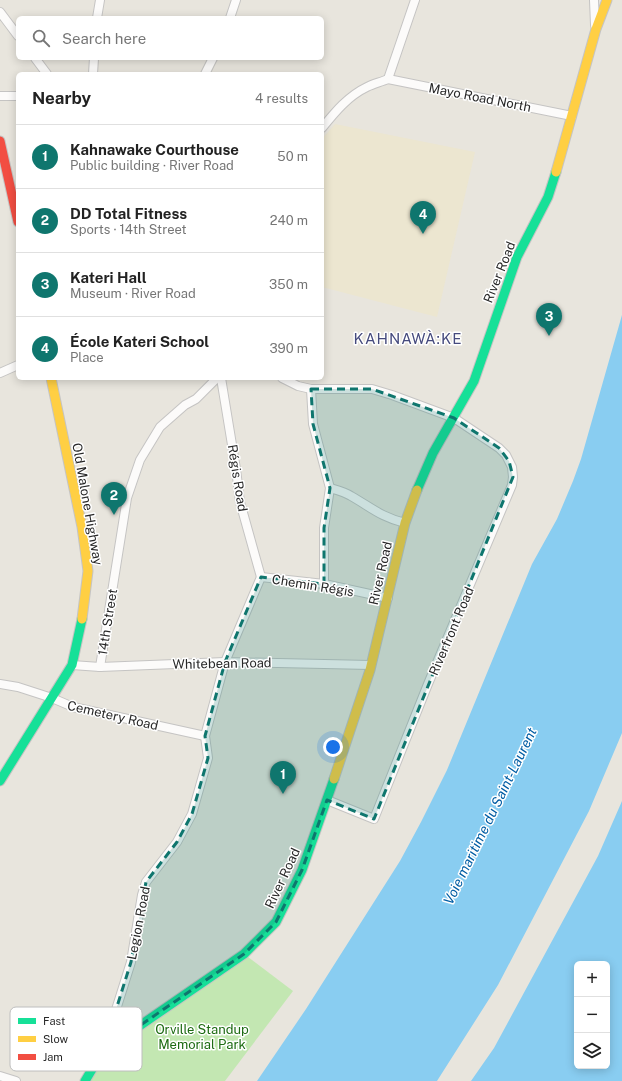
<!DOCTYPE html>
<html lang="en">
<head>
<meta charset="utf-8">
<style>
	body { margin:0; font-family:"Public Sans",sans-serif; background:#f2f2f2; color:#222 }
	.controls { position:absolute; right:12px; bottom:12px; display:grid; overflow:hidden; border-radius:6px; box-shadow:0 2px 10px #0003 }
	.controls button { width:36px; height:36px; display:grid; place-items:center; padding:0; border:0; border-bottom:1px solid #e0e0e0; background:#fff; color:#222; font:20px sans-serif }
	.you { position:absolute; left:333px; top:747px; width:14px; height:14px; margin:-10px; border:3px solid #fff; border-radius:50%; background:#1a73e8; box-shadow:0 0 0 6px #1a73e833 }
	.badge { display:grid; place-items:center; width:26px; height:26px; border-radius:50%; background:#0f766e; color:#fff; font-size:13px; font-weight:700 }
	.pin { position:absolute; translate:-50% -33px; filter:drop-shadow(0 1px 2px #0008) }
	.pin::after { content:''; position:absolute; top:21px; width:14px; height:12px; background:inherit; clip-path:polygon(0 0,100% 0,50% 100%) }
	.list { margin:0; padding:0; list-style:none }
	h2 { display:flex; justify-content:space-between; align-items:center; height:52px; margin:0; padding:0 16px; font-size:17px }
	h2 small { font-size:13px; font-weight:400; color:#767676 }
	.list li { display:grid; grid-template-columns:26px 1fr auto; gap:12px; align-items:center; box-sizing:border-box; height:64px; padding:0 16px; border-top:1px solid #e0e0e0 }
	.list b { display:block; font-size:15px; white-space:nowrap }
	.list p { margin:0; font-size:13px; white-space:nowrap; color:#767676 }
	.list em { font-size:13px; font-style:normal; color:#767676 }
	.icon { flex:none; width:22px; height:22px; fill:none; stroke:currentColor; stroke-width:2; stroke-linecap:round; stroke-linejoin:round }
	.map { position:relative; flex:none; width:622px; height:1081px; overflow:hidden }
	.search { position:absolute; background:#fff; box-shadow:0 2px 10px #0003; left:16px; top:16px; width:308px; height:44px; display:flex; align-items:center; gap:10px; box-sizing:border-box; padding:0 14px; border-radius:6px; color:#767676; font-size:15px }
	.panel { position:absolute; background:#fff; box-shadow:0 2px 10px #0003; left:16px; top:72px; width:308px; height:308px; border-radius:6px }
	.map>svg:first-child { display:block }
	.education { fill:#ece6d0 }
	.green { fill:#c3e7b2 }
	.water { fill:#89cdf1; fill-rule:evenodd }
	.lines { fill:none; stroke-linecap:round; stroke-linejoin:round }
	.street-casing { stroke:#c5c4c3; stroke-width:10 }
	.fast-casing { stroke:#c5c4c3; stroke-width:11 }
	.slow-casing { stroke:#c5c4c3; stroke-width:11 }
	.jam-casing { stroke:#c5c4c3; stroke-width:11 }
	.street { stroke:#fcfbfa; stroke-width:8 }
	.fast { stroke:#16e098; stroke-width:9 }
	.slow { stroke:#ffcf43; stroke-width:9 }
	.jam { stroke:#f24e42; stroke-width:9 }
	.marked { fill:#0f766e; fill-opacity:0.2; stroke:#0f766e; stroke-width:3; stroke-dasharray:8 5; stroke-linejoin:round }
	.labels { text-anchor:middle; stroke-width:3; stroke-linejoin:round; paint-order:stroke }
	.street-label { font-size:13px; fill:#282828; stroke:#fff }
	.park-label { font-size:13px; fill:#1d6b12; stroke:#fff }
	.water-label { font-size:14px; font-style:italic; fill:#005da4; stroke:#fff }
	.quarter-label { font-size:15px; letter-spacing:1px; fill:#454a7d; stroke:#fff }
	.key { fill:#fff; stroke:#bebebe; stroke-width:1 }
	.key-label { font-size:11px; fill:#282828 }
</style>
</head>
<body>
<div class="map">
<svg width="622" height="1081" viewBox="0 0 622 1081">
	<rect width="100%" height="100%" fill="#e8e5dd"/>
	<!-- education -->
	<polygon class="education" points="335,124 475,152 437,317 322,287 322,139"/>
	<!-- green -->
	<polygon class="green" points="244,954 293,991 225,1081 85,1081 103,1051"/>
	<!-- water -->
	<g class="water">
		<polygon points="622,315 622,733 589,811 498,985 437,1081 257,1081 306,1009 400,861 421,822 447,770 532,564 557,519 573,481 581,459"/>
		<path d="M622,801V1081H471L494,1048L598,856ZM577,964H607V1066H577Z"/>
	</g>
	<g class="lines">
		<!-- street casing -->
		<g class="street-casing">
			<g id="street">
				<polyline points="594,0 595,25"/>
				<polyline points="0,12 18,36"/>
				<polyline points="97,18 100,0"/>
				<polyline points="230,18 236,0"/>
				<polyline points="35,58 47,74"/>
				<polyline points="93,74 94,58"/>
				<polyline points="205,74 213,58"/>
				<polyline points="388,79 572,116"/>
				<polyline points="388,79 415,0"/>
				<polyline points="0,96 18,96"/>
				<path d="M322,128C335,112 348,96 367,87C373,84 381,82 388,79"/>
				<polyline points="0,373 18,365"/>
				<polyline points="221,378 236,469 240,502 261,577"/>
				<polyline points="282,378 298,386 311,389 372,389 392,395 454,418 499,448 506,455 512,467 513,477 512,485 428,684 374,819 327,800"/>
				<polyline points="311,389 313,424 330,488 324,528 324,584"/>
				<path d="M330,488C337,490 345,492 351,496C372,508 381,517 405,523"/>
				<polyline points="261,577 324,584 388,598"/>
				<polyline points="72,665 100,667 225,662 371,665"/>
				<polyline points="100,667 127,498 140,460 160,427 185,405 196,399 215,380 216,378"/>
				<polyline points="0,684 18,687 52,698 73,707 205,736"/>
				<polyline points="103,1051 131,962 142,895 146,882 177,842 192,814 208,758 205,736 225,662 261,577"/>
				<polyline points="0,1076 16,1081"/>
			</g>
		</g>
		<!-- fast casing -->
		<g class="fast-casing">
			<g id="fast">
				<polyline points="417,490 433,453 474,381 517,257 548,197 556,172"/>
				<polyline points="0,781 72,665 82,619"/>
				<polyline points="85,1081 103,1051 244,954 276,922 302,870 334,779"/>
			</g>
		</g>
		<!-- slow casing -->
		<g class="slow-casing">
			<g id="slow">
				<polyline points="556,172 596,29 607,0"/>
				<polyline points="51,378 82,527 88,571 82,619"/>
				<polyline points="334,779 370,670 405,523 417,490"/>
			</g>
		</g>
		<!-- jam casing -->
		<g class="jam-casing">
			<polyline id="jam" points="0,141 18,222"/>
		</g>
		<!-- street -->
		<use href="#street" class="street"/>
		<!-- fast -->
		<use href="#fast" class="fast"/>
		<!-- slow -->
		<use href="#slow" class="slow"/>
		<!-- jam -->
		<use href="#jam" class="jam"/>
	</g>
	<!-- marked area -->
	<path class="marked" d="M311,389H372L454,418L499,448L509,461L513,477L374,819L327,800L302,870L276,922L244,954L103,1051L131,962L146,882L177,842L192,814L208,758L205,736L225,662L261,577L324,584V528L330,488L313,424Z"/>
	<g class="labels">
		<!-- street labels -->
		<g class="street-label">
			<text transform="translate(480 97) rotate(11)" y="5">Mayo Road North</text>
			<text transform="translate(499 272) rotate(-68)" y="5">River Road</text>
			<text transform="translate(238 478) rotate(81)" y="5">Régis Road</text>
			<text transform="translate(88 504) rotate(80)" y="5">Old Malone Highway</text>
			<text transform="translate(380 573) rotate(-77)" y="5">River Road</text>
			<text transform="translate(313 585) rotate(9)" y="5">Chemin Régis</text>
			<text transform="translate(107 622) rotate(-81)" y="5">14th Street</text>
			<text transform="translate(451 631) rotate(-67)" y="5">Riverfront Road</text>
			<text transform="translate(222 663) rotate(-1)" y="5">Whitebean Road</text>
			<text transform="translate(113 715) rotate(13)" y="5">Cemetery Road</text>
			<text transform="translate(282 878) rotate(-65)" y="5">River Road</text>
			<text transform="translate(138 923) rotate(-79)" y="5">Legion Road</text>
		</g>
		<!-- park labels -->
		<g class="park-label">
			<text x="202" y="1034">Orville Standup<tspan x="202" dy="15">Memorial Park</tspan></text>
		</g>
		<!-- water labels -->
		<g class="water-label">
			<text transform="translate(490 816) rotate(-64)" y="5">Voie maritime du Saint-Laurent</text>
		</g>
		<!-- quarter labels -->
		<g class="quarter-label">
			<text x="408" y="344">KAHNAWÀ:KE</text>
		</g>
	</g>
	<!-- legend -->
	<rect x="10" y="1007" width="132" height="64" rx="6" class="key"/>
	<rect x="18" y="1018" width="18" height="6" fill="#16e098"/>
	<rect x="18" y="1036" width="18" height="6" fill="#ffcf43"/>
	<rect x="18" y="1054" width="18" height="6" fill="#f24e42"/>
	<g class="key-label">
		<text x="43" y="1025">Fast</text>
		<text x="43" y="1043">Slow</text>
		<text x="43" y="1061">Jam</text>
	</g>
</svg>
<div class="controls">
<button>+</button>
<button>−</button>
<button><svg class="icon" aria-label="layers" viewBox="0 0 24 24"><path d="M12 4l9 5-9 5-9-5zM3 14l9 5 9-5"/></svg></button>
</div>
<div class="you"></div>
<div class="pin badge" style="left:283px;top:794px">1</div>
<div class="pin badge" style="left:114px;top:515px">2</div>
<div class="pin badge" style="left:549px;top:336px">3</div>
<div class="pin badge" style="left:423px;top:234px">4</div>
<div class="search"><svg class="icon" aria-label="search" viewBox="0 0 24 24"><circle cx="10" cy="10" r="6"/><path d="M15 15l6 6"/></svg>Search here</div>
<section class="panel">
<h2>Nearby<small>4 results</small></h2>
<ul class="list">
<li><span class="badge">1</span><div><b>Kahnawake Courthouse</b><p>Public building · River Road</p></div><em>50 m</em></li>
<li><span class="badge">2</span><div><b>DD Total Fitness</b><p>Sports · 14th Street</p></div><em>240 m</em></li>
<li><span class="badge">3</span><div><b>Kateri Hall</b><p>Museum · River Road</p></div><em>350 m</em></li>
<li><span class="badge">4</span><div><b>École Kateri School</b><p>Place</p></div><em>390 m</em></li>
</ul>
</section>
</div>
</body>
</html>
